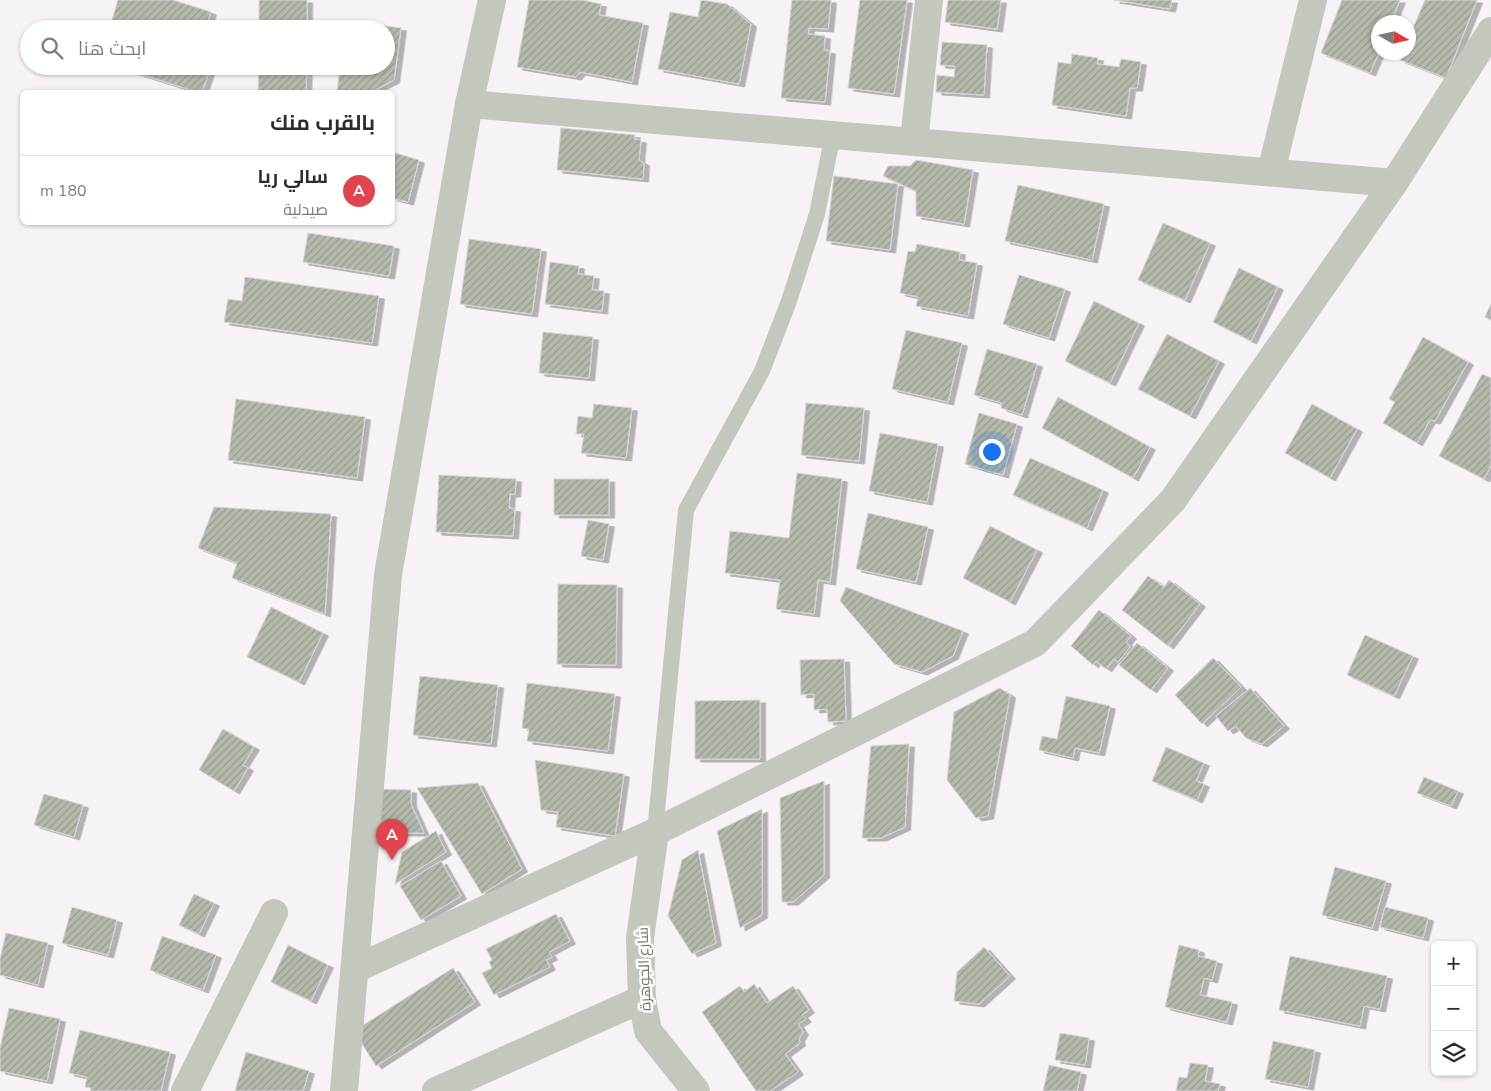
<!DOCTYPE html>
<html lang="ar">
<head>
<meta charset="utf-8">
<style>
	body { margin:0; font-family:"Nunito Sans",Cairo,sans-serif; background:#f7f7f7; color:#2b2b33; direction:rtl }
	.controls { position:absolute; right:15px; bottom:15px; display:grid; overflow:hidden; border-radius:8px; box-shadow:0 1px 4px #0004 }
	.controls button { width:45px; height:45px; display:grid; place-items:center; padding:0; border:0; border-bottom:1px solid #e1e1e2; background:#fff; color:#2b2b33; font:25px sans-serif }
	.compass { position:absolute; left:1371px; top:15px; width:45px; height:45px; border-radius:50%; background:#fff; box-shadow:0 1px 4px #0004; rotate:99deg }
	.you { position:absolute; left:991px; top:451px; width:18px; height:18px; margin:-12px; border:4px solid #fff; border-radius:50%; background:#1a73e8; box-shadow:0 0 0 8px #1a73e833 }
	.badge { display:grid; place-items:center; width:32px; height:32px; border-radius:50%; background:#1a73e8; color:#fff; font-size:16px; font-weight:700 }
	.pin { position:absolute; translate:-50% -41px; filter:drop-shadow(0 1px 2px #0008) }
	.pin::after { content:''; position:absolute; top:26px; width:18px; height:15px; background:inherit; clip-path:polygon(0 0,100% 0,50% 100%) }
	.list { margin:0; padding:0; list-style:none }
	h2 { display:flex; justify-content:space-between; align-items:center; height:65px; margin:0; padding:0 20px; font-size:21px }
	h2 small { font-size:16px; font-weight:400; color:#7c7c81 }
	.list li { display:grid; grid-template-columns:32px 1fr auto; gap:15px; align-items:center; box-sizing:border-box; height:70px; padding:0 20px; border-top:1px solid #e1e1e2 }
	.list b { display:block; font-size:19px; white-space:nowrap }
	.list p { margin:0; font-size:16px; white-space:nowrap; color:#7c7c81 }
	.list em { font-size:16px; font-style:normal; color:#7c7c81 }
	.icon { flex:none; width:28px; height:28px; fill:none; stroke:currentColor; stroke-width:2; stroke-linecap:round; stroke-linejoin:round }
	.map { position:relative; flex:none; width:1491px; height:1091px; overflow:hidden; direction:ltr }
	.search { position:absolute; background:#fff; box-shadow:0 1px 4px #0004; left:20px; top:20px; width:375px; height:55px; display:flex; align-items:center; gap:12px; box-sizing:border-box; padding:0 18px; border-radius:28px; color:#7c7c81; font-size:19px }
	.panel { position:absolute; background:#fff; box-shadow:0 1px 4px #0004; left:20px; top:90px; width:375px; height:135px; border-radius:8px; direction:rtl }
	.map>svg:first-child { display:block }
	.building { fill:url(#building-hatch); stroke:#d7d5d7; filter:url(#shadow) }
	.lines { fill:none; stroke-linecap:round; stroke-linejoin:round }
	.lane { stroke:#c3c7be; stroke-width:16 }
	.street { stroke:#c3c7be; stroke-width:28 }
	.labels { text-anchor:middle; stroke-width:5; stroke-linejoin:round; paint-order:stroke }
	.street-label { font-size:15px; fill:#6d785c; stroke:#fff }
</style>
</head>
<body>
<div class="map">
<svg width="1491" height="1091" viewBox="0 0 1491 1091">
	<defs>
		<pattern id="building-hatch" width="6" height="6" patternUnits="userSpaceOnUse" patternTransform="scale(1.25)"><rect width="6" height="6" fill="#b4b9ac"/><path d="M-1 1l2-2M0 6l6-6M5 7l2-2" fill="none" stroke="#979b8f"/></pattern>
		<filter id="shadow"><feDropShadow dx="5.5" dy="3" stdDeviation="0" flood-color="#0004"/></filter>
	</defs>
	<rect width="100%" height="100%" fill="#f6f2f6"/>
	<!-- building -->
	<g class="building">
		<polygon points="118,0 173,0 211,12 205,29 109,29"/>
		<rect x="259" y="0" width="48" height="29"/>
		<polygon points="529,0 582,0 601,4 599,15 643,23 632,82 580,72 576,77 517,67"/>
		<polygon points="701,0 727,4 751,24 739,84 658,69 670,12 698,17"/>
		<polygon points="792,0 831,0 828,29 809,28 808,34 825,36 824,50 830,51 825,102 781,98"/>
		<polygon points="860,0 907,0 894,94 848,88"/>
		<polygon points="948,0 1001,0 997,29 945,22"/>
		<polygon points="1114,0 1172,0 1170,9"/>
		<polygon points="1342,0 1400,0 1391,22 1378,22 1379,52 1370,73 1321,53"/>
		<polygon points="1425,0 1477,0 1446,78 1400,60 1403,52 1408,52 1408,40"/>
		<polygon points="346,21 401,28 394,80 371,92 337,92 340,66 386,66 386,29 345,29"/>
		<polygon points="942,42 987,45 984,95 936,92 937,75 954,77 955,66 940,65"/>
		<polygon points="1072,54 1098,58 1097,64 1119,67 1121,59 1141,62 1137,88 1130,88 1126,116 1052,105 1058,62 1071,64"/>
		<polygon points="115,66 194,66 209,72 202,92 197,92"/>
		<polygon points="259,66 307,66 306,92 258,92"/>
		<polygon points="561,128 635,135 634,139 641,140 639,160 644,163 643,179 557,170"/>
		<polygon points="392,152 419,160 408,202 392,198"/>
		<polygon points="916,160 973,170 964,224 916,216 916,191 883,176 888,166 910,166"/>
		<polygon points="834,176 898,184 890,250 826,241"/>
		<polygon points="1018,185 1104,204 1092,260 1005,241"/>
		<polygon points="1163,223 1210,243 1185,300 1138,280"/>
		<polygon points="308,233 394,246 389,276 303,262"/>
		<polygon points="469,239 541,249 532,314 460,304"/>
		<polygon points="917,244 960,252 959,260 977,263 968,316 916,306 918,297 900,293 908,251 915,252"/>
		<polygon points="550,262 579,266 578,274 594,276 592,290 604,291 602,311 545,304"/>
		<polygon points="1239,268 1278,287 1251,341 1213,322"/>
		<polygon points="1019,275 1065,289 1049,338 1003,324"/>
		<polygon points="245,277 379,296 372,343 224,322 228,299 242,301"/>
		<polygon points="1094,301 1139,323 1110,383 1065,361"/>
		<polygon points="1491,304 1491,320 1485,317"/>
		<polygon points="906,330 962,343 948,402 892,389"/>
		<polygon points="543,332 593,337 589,378 539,373"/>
		<polygon points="1167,334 1219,361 1190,416 1138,389"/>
		<polygon points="1423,337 1468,362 1435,421 1430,420 1417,443 1383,423 1395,402 1389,399"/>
		<polygon points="987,349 1037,364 1022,415 1001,408 1002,403 974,395"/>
		<polygon points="1482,374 1491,378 1491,465 1484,479 1439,456"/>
		<polygon points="1058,397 1150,447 1133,478 1042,428"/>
		<polygon points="236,399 365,417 357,478 228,460"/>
		<polygon points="806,403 864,408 859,461 801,455"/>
		<polygon points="594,404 632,408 626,458 581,453 584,434 576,434 578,416 592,418"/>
		<polygon points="1312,404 1357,429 1330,478 1285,453"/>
		<polygon points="979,413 1017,424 1003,475 965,464"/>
		<polygon points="880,433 938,444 927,502 869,491"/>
		<polygon points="1030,458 1103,490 1087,528 1013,495"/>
		<polygon points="797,473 842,479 830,582 818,580 814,614 776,609 780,580 725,573 730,531 789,538"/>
		<polygon points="439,475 516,479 515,494 510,494 509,508 515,509 513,536 436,532"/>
		<rect x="554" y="479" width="55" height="36"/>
		<polygon points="214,507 331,514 325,614 232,578 237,563 198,548"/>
		<polygon points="868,513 928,527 916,582 856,569"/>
		<polygon points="588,520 609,524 603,560 581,556"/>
		<polygon points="990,526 1037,550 1010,602 963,578"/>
		<polygon points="1148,576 1164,587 1169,580 1200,604 1168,646 1122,610"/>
		<polygon points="558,584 617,585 616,665 557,664"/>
		<polygon points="846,587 963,631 953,656 922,672 894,664 840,601"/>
		<polygon points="271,607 323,633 299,682 247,657"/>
		<polygon points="1099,610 1131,636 1126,642 1130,647 1118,662 1114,659 1106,669 1096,661 1093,665 1071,646"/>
		<polygon points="1365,635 1413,656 1394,696 1347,675"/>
		<polygon points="1137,643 1168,668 1151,690 1119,665"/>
		<polygon points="1213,658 1241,687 1202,724 1175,695"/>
		<polygon points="844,659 846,721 828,722 827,709 814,710 814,694 801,695 800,660"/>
		<polygon points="420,676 498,685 491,744 413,735"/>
		<polygon points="527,683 615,694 608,751 527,741 529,729 522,728"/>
		<polygon points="1000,688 1010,695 988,816 976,818 947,780 954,712"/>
		<polygon points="1250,688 1284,726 1262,744 1246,738 1236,726 1228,731 1216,716"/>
		<polygon points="1066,696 1110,706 1099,753 1075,748 1073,758 1039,750 1042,736 1057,739"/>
		<polygon points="760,700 760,759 695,759 695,701"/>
		<polygon points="223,729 254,747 243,765 248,768 234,791 199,770"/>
		<polygon points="909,744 905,827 881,838 862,838 871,746"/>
		<polygon points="1166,747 1204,763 1196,781 1204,784 1197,800 1152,781"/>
		<polygon points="535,760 624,774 615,836 556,827 558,812 541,810"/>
		<polygon points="1424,777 1458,791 1451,806 1417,793"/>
		<polygon points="824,781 824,875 793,902 782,902 780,798"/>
		<polygon points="478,783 522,869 482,894 417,788"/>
		<polygon points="378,789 411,790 411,804 424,833 375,833"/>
		<polygon points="44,794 83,805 74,837 34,825"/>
		<polygon points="762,809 762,915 740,928 717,831"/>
		<polygon points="436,831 446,852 395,884 402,852"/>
		<polygon points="698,850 716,943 692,954 668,916 682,860"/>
		<polygon points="441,861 461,896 421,920 400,886"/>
		<polygon points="1335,867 1386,881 1372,928 1322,915"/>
		<polygon points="194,894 214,903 199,934 179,925"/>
		<polygon points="72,907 117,920 108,955 62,943"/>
		<polygon points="1385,907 1428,918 1423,938 1380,927"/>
		<polygon points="556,914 570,941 549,952 552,957 546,960 550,967 494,995 482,973 492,968 489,962 492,960 486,949"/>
		<polygon points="6,933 48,943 38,985 0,975 0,959"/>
		<polygon points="162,936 216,955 203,990 150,970"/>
		<polygon points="288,945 328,965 311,1001 271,982"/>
		<polygon points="1179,945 1199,950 1198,956 1217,961 1212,980 1204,978 1200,995 1232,1002 1227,1022 1165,1007"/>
		<polygon points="984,947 1010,976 979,1004 954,1001 957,972"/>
		<polygon points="1290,956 1387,976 1380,1009 1364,1006 1360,1026 1279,1010"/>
		<polygon points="453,968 475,1002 376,1066 354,1031"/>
		<polygon points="754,984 767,1003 793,986 809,1010 802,1015 806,1019 798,1024 803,1032 799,1039 800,1043 785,1054 798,1072 770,1091 756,1091 702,1012 740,986 744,992"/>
		<polygon points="9,1008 60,1019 47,1081 0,1071 0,1048"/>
		<polygon points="80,1030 170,1052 161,1091 90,1091 91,1088 85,1087 87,1077 69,1073"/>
		<polygon points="1060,1033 1089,1038 1085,1065 1055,1060"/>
		<polygon points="1273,1041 1315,1050 1308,1087 1265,1079"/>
		<polygon points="246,1052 309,1071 303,1091 235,1091"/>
		<polygon points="1190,1063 1208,1065 1205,1081 1220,1084 1218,1091 1176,1091 1179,1077 1187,1078"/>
		<polygon points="1049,1065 1081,1072 1077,1091 1043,1091"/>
	</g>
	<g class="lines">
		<!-- lane -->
		<polyline class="lane" points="655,832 686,510 762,371 789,301 817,214 833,134"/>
		<!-- street -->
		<g class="street">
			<polyline points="469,104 1394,183"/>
			<polyline points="914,141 929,0"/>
			<polyline points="1271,172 1313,0"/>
			<polyline points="655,832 640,938 642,999 648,1031 696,1091"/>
			<polyline points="355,969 655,832 1035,643 1173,500 1394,183 1491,31"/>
			<polyline points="185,1091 274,913"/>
			<polyline points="344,1091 388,575 469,104 492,0"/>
			<polyline points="436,1091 642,999"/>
		</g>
	</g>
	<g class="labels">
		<!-- street labels -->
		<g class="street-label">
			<text transform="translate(644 969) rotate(-92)" y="5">شارع الجوهرة</text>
		</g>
	</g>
</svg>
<div class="controls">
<button>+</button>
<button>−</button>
<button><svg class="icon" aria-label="layers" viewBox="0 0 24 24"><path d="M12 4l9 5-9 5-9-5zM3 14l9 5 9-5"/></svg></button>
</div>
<svg class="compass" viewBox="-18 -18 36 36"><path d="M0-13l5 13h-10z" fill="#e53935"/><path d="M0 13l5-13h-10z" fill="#7c7c81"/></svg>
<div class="you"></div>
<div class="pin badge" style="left:392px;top:860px;background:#e0444e">A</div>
<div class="search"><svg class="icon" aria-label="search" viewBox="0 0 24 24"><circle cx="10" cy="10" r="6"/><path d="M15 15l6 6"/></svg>ابحث هنا</div>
<section class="panel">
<h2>بالقرب منك<small></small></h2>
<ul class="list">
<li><span class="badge" style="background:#e0444e">A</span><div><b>سالي ريا</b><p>صيدلية</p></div><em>180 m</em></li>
</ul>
</section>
</div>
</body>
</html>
